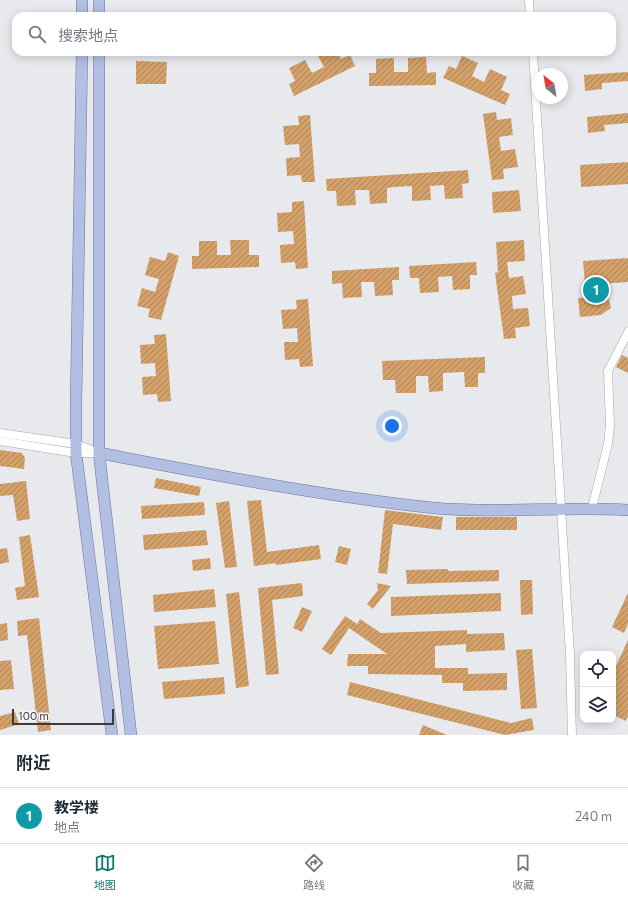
<!DOCTYPE html>
<html lang="zh">
<head>
<meta charset="utf-8">
<style>
	body { margin:0; font-family:Commissioner,"Noto Sans SC",sans-serif; background:#f6f6f7; color:#1f2937 }
	.controls { position:absolute; right:12px; bottom:12px; display:grid; overflow:hidden; border-radius:8px; box-shadow:0 2px 10px #0003 }
	.controls button { width:36px; height:36px; display:grid; place-items:center; padding:0; border:0; border-bottom:1px solid #e0e1e3; background:#fff; color:#1f2937; font:20px sans-serif }
	.compass { position:absolute; left:532px; top:68px; width:36px; height:36px; border-radius:50%; background:#fff; box-shadow:0 2px 10px #0003; rotate:329deg }
	.scale { position:absolute; left:12px; bottom:10px; width:102px; box-sizing:border-box; padding-left:4px; border:2px solid #3a3b3d; border-top:0; font-size:11px; line-height:14px; white-space:nowrap; color:#3a3b3d; -webkit-text-stroke:3px #f4f6fb; paint-order:stroke }
	.you { position:absolute; left:392px; top:426px; width:14px; height:14px; margin:-10px; border:3px solid #fff; border-radius:50%; background:#1a73e8; box-shadow:0 0 0 6px #1a73e833 }
	.badge { display:grid; place-items:center; width:26px; height:26px; border-radius:50%; background:#0f766e; color:#fff; font-size:13px; font-weight:700 }
	.pin { position:absolute; translate:-50% -50%; border:2px solid #fff; box-shadow:0 1px 4px #0006 }
	.list { margin:0; padding:0; list-style:none }
	h2 { display:flex; justify-content:space-between; align-items:center; height:52px; margin:0; padding:0 16px; font-size:17px }
	h2 small { font-size:13px; font-weight:400; color:#747a83 }
	.list li { display:grid; grid-template-columns:26px 1fr auto; gap:12px; align-items:center; box-sizing:border-box; height:56px; padding:0 16px; border-top:1px solid #e0e1e3 }
	.list b { display:block; font-size:15px; white-space:nowrap }
	.list p { margin:0; font-size:13px; white-space:nowrap; color:#747a83 }
	.list em { font-size:13px; font-style:normal; color:#747a83 }
	.icon { flex:none; width:22px; height:22px; fill:none; stroke:currentColor; stroke-width:2; stroke-linecap:round; stroke-linejoin:round }
	.map { position:relative; flex:none; width:628px; height:735px; overflow:hidden }
	.search { position:absolute; background:#fff; box-shadow:0 2px 10px #0003; left:12px; right:12px; top:12px; height:44px; display:flex; align-items:center; gap:10px; box-sizing:border-box; padding:0 14px; border-radius:12px; color:#747a83; font-size:15px }
	.sheet { height:108px; background:#fff }
	nav { display:flex; justify-content:space-around; align-items:center; box-sizing:border-box; height:56px; border-top:1px solid #e0e1e3; background:#fff; font-size:11px; color:#747a83 }
	nav a { display:grid; justify-items:center; gap:2px }
	nav .on { color:#0f766e }
	.map>svg:first-child { display:block }
	.building { fill:url(#building-hatch) }
	.lines { fill:none; stroke-linecap:round; stroke-linejoin:round }
	.minor-casing { stroke:#a4a6aa; stroke-width:9 }
	.major-casing { stroke:#68749d; stroke-width:12 }
	.minor { stroke:#fff; stroke-width:8 }
	.major { stroke:#b3bee3; stroke-width:11 }
</style>
</head>
<body>
<div class="map">
<svg width="628" height="735" viewBox="0 0 628 735">
	<defs>
		<pattern id="building-hatch" width="6" height="6" patternUnits="userSpaceOnUse"><rect width="6" height="6" fill="#d3a06a"/><path d="M-1 1l2-2M0 6l6-6M5 7l2-2" fill="none" stroke="#ac8458"/></pattern>
	</defs>
	<rect width="100%" height="100%" fill="#e7e9ed"/>
	<!-- building -->
	<g class="building">
		<polygon points="322,52 337,52 341,59 350,55 355,66 294,96 289,84 295,81 289,68 305,60 312,73 324,67 317,54"/>
		<polygon points="462,56 478,63 472,76 484,82 490,69 507,77 501,90 510,94 505,105 443,78 449,66 456,69"/>
		<polygon points="426,57 427,73 436,72 436,85 369,86 369,73 376,73 376,59 394,58 394,72 408,72 408,58"/>
		<polygon points="136,61 167,62 166,84 136,84"/>
		<polygon points="628,72 628,81 602,83 602,89 585,91 584,75"/>
		<polygon points="496,112 497,120 511,118 513,135 499,137 501,151 515,149 518,167 503,169 504,179 492,180 483,114"/>
		<polygon points="628,113 628,123 604,125 605,131 588,133 587,117"/>
		<polygon points="310,115 315,182 302,182 301,175 287,176 286,158 300,157 299,144 285,145 283,126 299,125 298,116"/>
		<polygon points="628,162 628,184 581,187 580,165"/>
		<polygon points="468,170 469,183 462,184 463,198 445,199 444,185 430,186 431,200 412,201 412,186 394,187 387,188 387,203 370,204 369,190 355,190 356,205 337,206 336,191 327,191 326,179"/>
		<polygon points="519,190 521,211 493,213 492,192"/>
		<polygon points="304,201 308,268 296,269 295,262 281,263 280,245 294,244 293,231 278,232 277,213 292,212 292,202"/>
		<polygon points="230,240 249,240 249,255 259,255 259,267 192,269 192,256 199,256 199,241 217,241 217,255 231,255"/>
		<polygon points="524,240 525,261 507,262 509,278 523,276 526,294 512,296 513,309 528,308 530,326 515,328 516,338 504,339 495,273 498,272 496,242"/>
		<polygon points="168,252 179,256 161,320 148,317 150,309 137,306 142,288 155,292 159,279 145,275 150,257 165,261"/>
		<polygon points="628,258 628,282 600,284 601,296 609,299 611,308 601,315 580,317 578,298 593,297 592,284 585,284 583,261"/>
		<polygon points="476,262 477,275 470,275 470,289 453,290 452,276 438,277 439,292 420,293 419,278 410,278 409,266"/>
		<polygon points="399,267 399,280 392,280 393,295 375,296 374,282 361,282 362,297 343,298 342,283 332,284 332,271"/>
		<polygon points="308,299 313,366 300,367 299,359 285,360 284,342 298,342 297,328 283,329 281,310 297,309 296,300"/>
		<polygon points="166,334 171,401 158,402 157,394 143,395 142,377 156,376 155,363 141,364 140,345 155,344 154,335"/>
		<polygon points="622,355 628,358 628,373 616,367"/>
		<polygon points="485,357 485,373 478,373 478,387 465,387 464,372 443,373 443,391 429,392 428,376 416,376 416,393 396,393 395,380 383,380 382,361"/>
		<polygon points="0,450 22,453 25,458 24,469 0,466"/>
		<polygon points="156,478 201,487 199,496 154,488"/>
		<polygon points="26,481 30,519 17,521 13,495 0,496 0,484"/>
		<polygon points="261,500 267,552 319,545 321,559 276,565 276,563 254,566 247,501"/>
		<polygon points="229,501 237,567 225,568 216,503"/>
		<polygon points="204,502 205,515 142,519 141,506"/>
		<polygon points="385,510 443,517 441,530 393,524 387,574 378,573"/>
		<rect x="456" y="517" width="61" height="13"/>
		<polygon points="206,530 208,545 144,550 143,535"/>
		<polygon points="30,535 39,597 17,600 15,588 25,586 19,537"/>
		<polygon points="339,546 351,549 347,565 335,562"/>
		<polygon points="7,548 9,562 0,564 0,549"/>
		<polygon points="210,558 211,569 193,571 192,560"/>
		<polygon points="448,569 448,571 499,570 499,581 407,584 406,570"/>
		<polygon points="520,580 532,580 533,614 521,615"/>
		<polygon points="302,583 303,596 272,600 279,674 266,675 258,588"/>
		<polygon points="377,583 391,586 373,609 367,604 378,590"/>
		<polygon points="214,589 216,607 154,612 153,595"/>
		<polygon points="239,592 249,686 236,688 226,594"/>
		<polygon points="501,593 501,611 391,616 391,597"/>
		<polygon points="628,593 628,624 624,633 612,627"/>
		<polygon points="302,607 312,611 302,632 293,628"/>
		<polygon points="345,616 357,624 360,619 381,633 467,630 467,634 504,633 505,650 466,652 466,644 435,646 435,668 468,668 468,674 507,673 507,690 463,691 463,683 442,683 442,675 368,674 368,666 347,666 348,654 387,654 349,628 331,655 322,649"/>
		<polygon points="39,618 51,730 38,732 27,635 18,636 17,621"/>
		<polygon points="215,621 219,664 158,669 154,626"/>
		<polygon points="7,623 8,640 0,641 0,624"/>
		<polygon points="628,640 628,716 626,721 613,715 613,672"/>
		<polygon points="532,649 537,708 521,709 516,650"/>
		<polygon points="11,660 14,689 0,690 0,661"/>
		<polygon points="224,677 225,694 164,699 162,682"/>
		<polygon points="350,682 511,723 532,718 534,730 505,735 347,695"/>
		<polygon points="15,712 19,724 0,730 0,716"/>
		<polygon points="423,725 447,735 419,735"/>
	</g>
	<g class="lines">
		<!-- minor casing -->
		<g class="minor-casing">
			<g id="minor">
				<polyline points="529,0 530,16"/>
				<polyline points="533,52 570,654 572,735"/>
				<polyline points="0,433 76,444 99,453"/>
				<polyline points="0,441 76,453 94,453"/>
				<polyline points="592,508 608,444 610,425 608,371 628,332"/>
			</g>
		</g>
		<!-- major casing -->
		<g class="major-casing">
			<g id="major">
				<polyline points="82,16 82,0"/>
				<polyline points="99,16 99,0"/>
				<polyline points="82,52 76,404 76,453 112,735"/>
				<polyline points="99,52 99,453 131,735"/>
				<path d="M99,453C210,474 321,496 434,508C498,514 563,506 628,510"/>
			</g>
		</g>
		<!-- minor -->
		<use href="#minor" class="minor"/>
		<!-- major -->
		<use href="#major" class="major"/>
	</g>
</svg>
<div class="controls">
<button><svg class="icon" aria-label="locate" viewBox="0 0 24 24"><circle cx="12" cy="12" r="6"/><path d="M12 2v4M12 18v4M2 12h4M18 12h4"/></svg></button>
<button><svg class="icon" aria-label="layers" viewBox="0 0 24 24"><path d="M12 4l9 5-9 5-9-5zM3 14l9 5 9-5"/></svg></button>
</div>
<svg class="compass" viewBox="-18 -18 36 36"><path d="M0-13l5 13h-10z" fill="#e53935"/><path d="M0 13l5-13h-10z" fill="#747a83"/></svg>
<div class="scale">100 m</div>
<div class="you"></div>
<div class="pin badge" style="left:596px;top:290px;background:#0f9aa8">1</div>
<div class="search"><svg class="icon" aria-label="search" viewBox="0 0 24 24"><circle cx="10" cy="10" r="6"/><path d="M15 15l6 6"/></svg>搜索地点</div>
</div>
<section class="sheet">
<h2>附近<small></small></h2>
<ul class="list">
<li><span class="badge" style="background:#0f9aa8">1</span><div><b>教学楼</b><p>地点</p></div><em>240 m</em></li>
</ul>
</section>
<nav>
<a class="on"><svg class="icon" aria-label="map" viewBox="0 0 24 24"><path d="M3 6l6-2 6 2 6-2v14l-6 2-6-2-6 2zM9 4v14M15 6v14"/></svg>地图</a>
<a><svg class="icon" aria-label="directions" viewBox="0 0 24 24"><path d="M12 3l9 9-9 9-9-9zM9 14v-3h6M13 9l2 2-2 2"/></svg>路线</a>
<a><svg class="icon" aria-label="saved" viewBox="0 0 24 24"><path d="M7 4h10v16l-5-4-5 4z"/></svg>收藏</a>
</nav>
</body>
</html>
